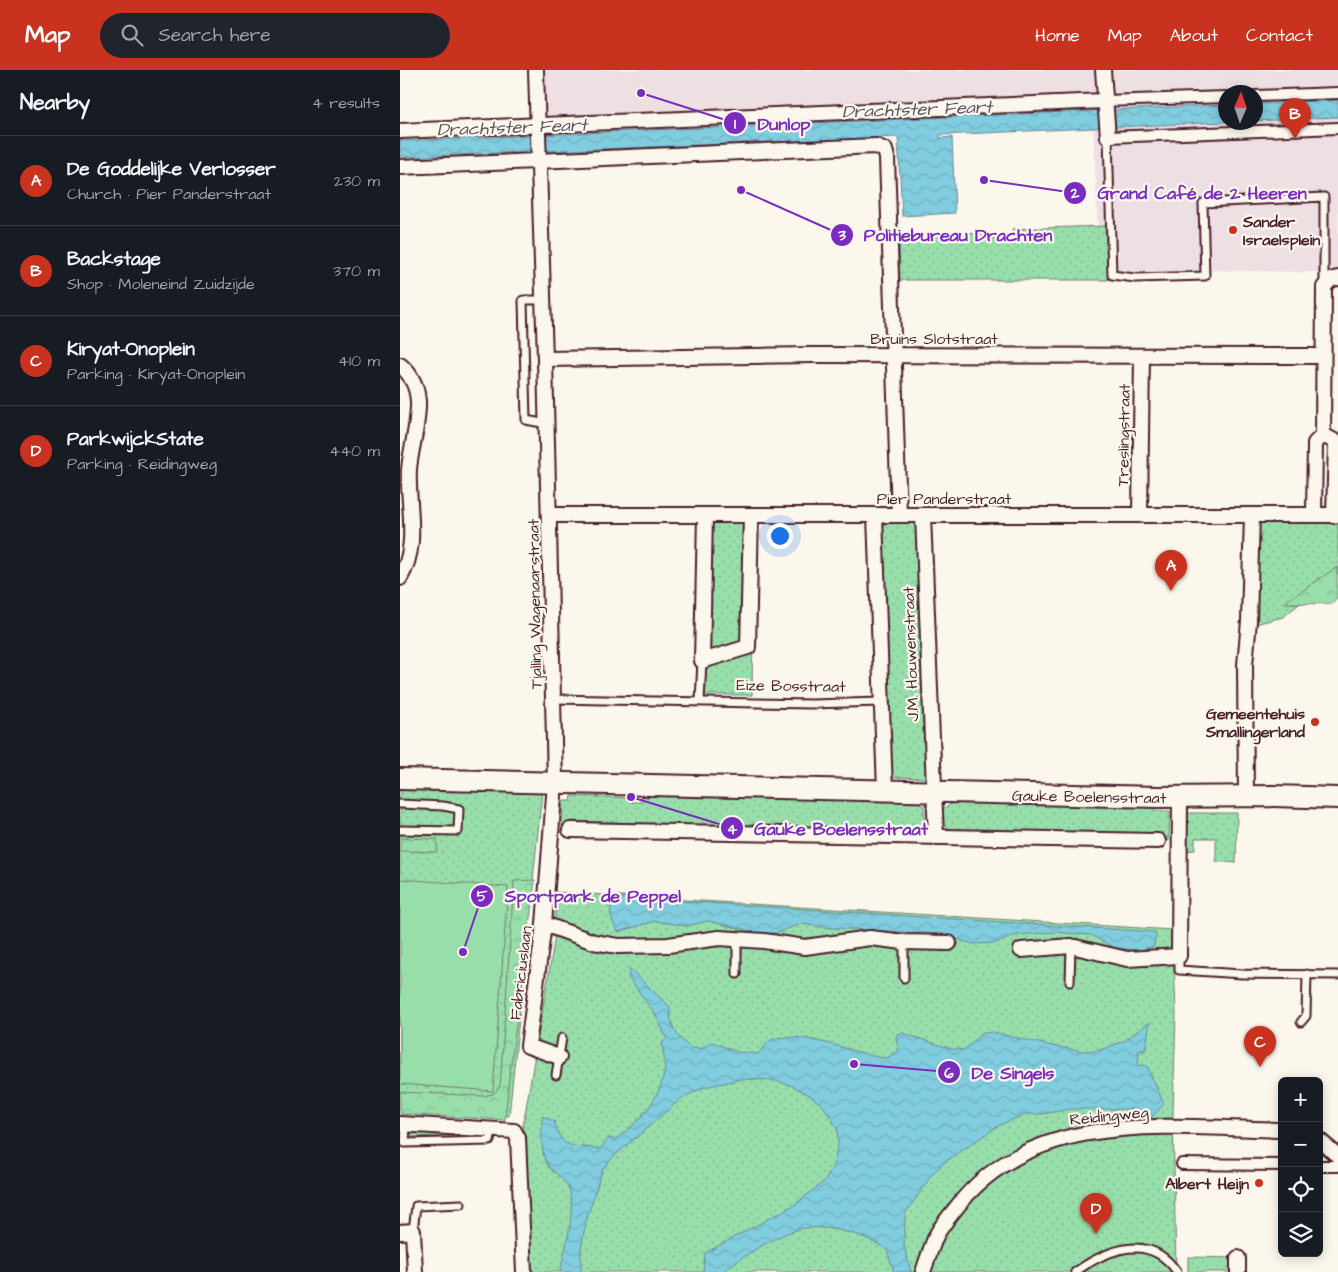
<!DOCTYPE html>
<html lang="en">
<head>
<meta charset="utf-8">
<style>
	body { margin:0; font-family:"Architects Daughter",sans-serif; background:#20242c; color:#f1f3f6 }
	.controls { position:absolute; right:15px; bottom:15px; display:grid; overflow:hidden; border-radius:8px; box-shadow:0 2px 12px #0003 }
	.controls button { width:45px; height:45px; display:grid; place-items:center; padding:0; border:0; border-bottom:1px solid #363941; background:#171b24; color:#f1f3f6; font:25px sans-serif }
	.compass { position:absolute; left:818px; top:15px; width:45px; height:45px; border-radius:50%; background:#171b24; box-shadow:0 2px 12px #0003; rotate:2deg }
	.you { position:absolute; left:379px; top:465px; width:18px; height:18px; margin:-12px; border:4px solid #fff; border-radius:50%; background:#1a73e8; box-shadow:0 0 0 8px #1a73e833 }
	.badge { display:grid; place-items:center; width:32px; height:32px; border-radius:50%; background:#c8321e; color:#fff; font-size:16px; font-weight:700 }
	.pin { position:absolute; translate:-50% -41px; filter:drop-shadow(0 1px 2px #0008) }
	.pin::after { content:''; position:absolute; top:26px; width:18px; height:15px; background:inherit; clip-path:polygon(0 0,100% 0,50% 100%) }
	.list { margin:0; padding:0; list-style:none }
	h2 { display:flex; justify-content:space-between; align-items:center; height:65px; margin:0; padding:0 20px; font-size:21px }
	h2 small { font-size:16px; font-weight:400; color:#9ea1a6 }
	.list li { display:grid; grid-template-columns:32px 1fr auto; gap:15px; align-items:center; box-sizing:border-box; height:90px; padding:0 20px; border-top:1px solid #363941 }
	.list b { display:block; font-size:19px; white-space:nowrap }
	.list p { margin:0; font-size:16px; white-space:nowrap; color:#9ea1a6 }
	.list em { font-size:16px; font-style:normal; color:#9ea1a6 }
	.icon { flex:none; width:28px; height:28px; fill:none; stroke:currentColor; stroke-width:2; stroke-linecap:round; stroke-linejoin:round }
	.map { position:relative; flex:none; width:938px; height:1202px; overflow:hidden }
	header { display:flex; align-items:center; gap:30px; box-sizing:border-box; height:70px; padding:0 25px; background:#c8321e; color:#fff }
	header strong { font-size:24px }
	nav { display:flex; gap:28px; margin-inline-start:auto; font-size:18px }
	.search { width:350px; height:45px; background:#20242c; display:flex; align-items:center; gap:12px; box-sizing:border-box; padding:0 18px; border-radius:28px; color:#9ea1a6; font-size:19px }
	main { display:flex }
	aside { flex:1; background:#171b24 }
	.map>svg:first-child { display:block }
	.built { fill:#eedfe3; fill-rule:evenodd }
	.grass { fill:url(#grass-dots); stroke:#717e6b }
	.forest { fill:url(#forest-crowns); stroke:#717e6b }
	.pitch { fill:#98deab; stroke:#717e6b }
	.water { fill:url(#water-waves); stroke:#6a8797 }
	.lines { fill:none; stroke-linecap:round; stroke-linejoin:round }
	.service-casing { stroke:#4a1f2b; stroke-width:11 }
	.pedestrian-casing { stroke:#4a1f2b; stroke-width:14 }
	.minor-casing { stroke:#4a1f2b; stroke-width:18 }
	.secondary-casing { stroke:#4a1f2b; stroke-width:24 }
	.service { stroke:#fbf7ec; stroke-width:7 }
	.pedestrian { stroke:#fbf7ec; stroke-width:10 }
	.minor { stroke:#fbf7ec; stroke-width:14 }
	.secondary { stroke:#fbf7ec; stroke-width:20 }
	.poi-dot { fill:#c8321e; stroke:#fbf7ec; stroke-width:2 }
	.labels { text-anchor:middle; stroke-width:4.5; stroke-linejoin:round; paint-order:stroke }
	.poi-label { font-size:16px; font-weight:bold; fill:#4a1f2b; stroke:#fbf7ec; text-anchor:end }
	.street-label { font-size:16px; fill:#4a1f2b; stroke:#fbf7ec }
	.water-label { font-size:18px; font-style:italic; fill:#5a5361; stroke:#fbf7ec }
	.leader { fill:none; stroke:#7b2cbf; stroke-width:2 }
	.callout-dot { fill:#7b2cbf; stroke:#fbf7ec; stroke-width:2 }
	.mark-label { font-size:15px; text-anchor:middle; font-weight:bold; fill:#fff }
	.callout-label { font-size:18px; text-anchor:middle; font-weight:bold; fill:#7b2cbf; stroke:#fbf7ec; stroke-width:4.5; stroke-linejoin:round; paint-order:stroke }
</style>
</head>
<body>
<header>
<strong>Map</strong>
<div class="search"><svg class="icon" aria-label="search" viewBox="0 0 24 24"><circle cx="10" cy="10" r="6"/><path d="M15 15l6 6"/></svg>Search here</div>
<nav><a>Home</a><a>Map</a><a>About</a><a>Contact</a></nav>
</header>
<main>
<aside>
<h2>Nearby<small>4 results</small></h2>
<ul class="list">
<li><span class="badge">A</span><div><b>De Goddelijke Verlosser</b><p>Church · Pier Panderstraat</p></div><em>230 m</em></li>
<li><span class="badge">B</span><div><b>Backstage</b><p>Shop · Moleneind Zuidzijde</p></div><em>370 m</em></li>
<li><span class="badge">C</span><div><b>Kiryat-Onoplein</b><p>Parking · Kiryat-Onoplein</p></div><em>410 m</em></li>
<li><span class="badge">D</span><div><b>ParkwijckState</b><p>Parking · Reidingweg</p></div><em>440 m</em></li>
</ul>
</aside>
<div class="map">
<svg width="938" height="1202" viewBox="0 0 938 1202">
	<defs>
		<pattern id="grass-dots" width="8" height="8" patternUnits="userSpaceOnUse" patternTransform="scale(1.25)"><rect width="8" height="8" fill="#98deab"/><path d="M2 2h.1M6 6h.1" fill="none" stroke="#84be93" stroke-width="1.8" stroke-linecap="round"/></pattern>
		<pattern id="forest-crowns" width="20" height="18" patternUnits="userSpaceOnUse" patternTransform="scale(1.25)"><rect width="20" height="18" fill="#98deab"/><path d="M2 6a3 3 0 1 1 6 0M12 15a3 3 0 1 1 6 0" fill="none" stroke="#84be93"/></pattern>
		<pattern id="water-waves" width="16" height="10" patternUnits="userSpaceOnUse" patternTransform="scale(1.25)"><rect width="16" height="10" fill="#80cddf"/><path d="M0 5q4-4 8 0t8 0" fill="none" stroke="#70b0c0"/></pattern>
	</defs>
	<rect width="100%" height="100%" fill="#fbf7ec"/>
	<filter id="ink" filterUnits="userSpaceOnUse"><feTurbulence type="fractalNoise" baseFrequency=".02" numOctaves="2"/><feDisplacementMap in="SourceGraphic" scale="10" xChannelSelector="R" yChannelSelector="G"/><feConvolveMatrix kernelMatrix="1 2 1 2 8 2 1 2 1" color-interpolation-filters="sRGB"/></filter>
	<g filter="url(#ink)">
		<!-- built -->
		<path class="built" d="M143,0H938V203L806,200L727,203L706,199L699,187L692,24L549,32L145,48ZM826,22H856V52H826Z"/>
		<!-- grass -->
		<g class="grass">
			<polygon points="705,156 708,210 500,210 499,165 566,162 612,173 612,159"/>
			<polygon points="307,448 354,448 352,625 303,625"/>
			<polygon points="938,449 938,503 883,547 855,554 857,452"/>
			<polygon points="512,451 518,461 527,708 489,707 481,460 487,452"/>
			<polygon points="0,719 142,722 109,1046 0,1041"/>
			<polygon points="241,724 518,729 524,737 525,756 515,761 171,751 169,755 162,756 163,731 171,731 172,726 232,728 232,732 241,732"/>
			<polygon points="557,731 754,735 755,741 770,741 769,771 551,762 543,753 542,739"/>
			<polygon points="785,743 837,743 836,793 816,791 816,768 795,768 795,780 784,781"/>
			<polygon points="156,822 773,860 776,944 773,1044 776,1202 130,1202 123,1056 154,872"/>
			<polygon points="6,1059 81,1065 7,1067"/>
			<polygon points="788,1187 836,1188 835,1202 788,1202"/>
		</g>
		<!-- forest -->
		<g class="forest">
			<polygon points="937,497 937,527 932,534 884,533"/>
			<polygon points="0,768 37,769 37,782 0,781"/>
			<polygon points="135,810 109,1009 105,1050 0,1044 0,1022 83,1026 93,1024 100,1017 114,811"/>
		</g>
		<!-- pitch -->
		<polygon class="pitch" points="0,809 108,817 93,1021 0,1014"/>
		<!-- water -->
		<g class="water">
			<polygon points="938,30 938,47 856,51 856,34"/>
			<polygon points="826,35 825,52 540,65 540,68 552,67 555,143 502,146 498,67 0,87 0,71"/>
			<path d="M216,827L756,862L754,876L739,881L713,877L691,865L654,862L617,865L596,873L573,874L541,864L431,858L401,854L376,863H359L308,851L287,856L255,851L218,862C211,850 209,842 211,828Z"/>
			<path d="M229,898L270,937C269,955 277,968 291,978L301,979L312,972L338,982L358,984C362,980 366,973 371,970C394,959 451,981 477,987L487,988L499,980L496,968L497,964L502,963L552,979L564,980L581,964L591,962L652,976L682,981H697L724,971L750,952L745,981L739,980L738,995L747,996L764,1034L751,1048L746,1042L735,1039H671L642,1044H626L598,1056L545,1092L533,1103L505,1144L504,1176L511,1202H494L487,1180C468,1165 432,1156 407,1158C388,1158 337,1189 323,1202H303L305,1183L394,1135L425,1111L434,1094L438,1073L437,1058L424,1037L411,1026L393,1016L372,1010L342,1009L305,1017L282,1028L213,1087L202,1100L186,1151L181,1179V1202H160C165,1177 175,1147 170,1122C167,1108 152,1104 146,1092C140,1079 142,1060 142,1046L154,1051C163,1082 171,1074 200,1079L209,1068L215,1069C240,1053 261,1028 265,998C265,991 263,982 262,974L267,968L255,944L229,908Z"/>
		</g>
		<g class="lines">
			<!-- service casing -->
			<g class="service-casing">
				<g id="service">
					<polyline points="708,67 712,205 735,208 805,206 803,133 924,127 924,215"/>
					<polyline points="142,230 123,230 126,350 147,354"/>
					<polyline points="153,629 412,634 481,632"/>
					<polyline points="300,631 302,591"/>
					<polyline points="0,734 43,736 59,739 58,761 0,760"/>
					<polyline points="779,886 779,900 842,904 938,905"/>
					<polyline points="337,904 337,869"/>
					<polyline points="504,908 504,872"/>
					<polyline points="670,912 671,876"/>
					<polyline points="901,952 906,946 907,904"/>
					<polyline points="156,1005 162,968"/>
					<polyline points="6,1055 5,1073 90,1071 93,1059"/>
					<polyline points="13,1161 16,1136 61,1134"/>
					<path d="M675,1202C708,1179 750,1162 777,1202"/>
				</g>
			</g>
			<!-- pedestrian casing -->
			<g class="pedestrian-casing">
				<g id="pedestrian">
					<polyline points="856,26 938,23"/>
					<polyline points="704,31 826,27"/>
					<polyline points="708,67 938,58"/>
					<polyline points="782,1094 882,1095"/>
					<polyline points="919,1096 938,1096"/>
				</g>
			</g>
			<!-- minor casing -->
			<g class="minor-casing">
				<g id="minor">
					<polyline points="136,0 145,289 155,713 144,854 128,976 159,987"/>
					<polyline points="703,0 708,67"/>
					<polyline points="0,61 704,31"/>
					<polyline points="0,97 476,76 485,80 487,88 499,445"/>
					<polyline points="145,289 414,285 923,286"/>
					<path d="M0,295C11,304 17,317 18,331C19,354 11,377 9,399C7,435 20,475 0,508"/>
					<polyline points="923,365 936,372 934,446"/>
					<polyline points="149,445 938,445"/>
					<polyline points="305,445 302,591 348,577 351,445"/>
					<polyline points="523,445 536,767"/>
					<polyline points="740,445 742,286"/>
					<polyline points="914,445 915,373 923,365 924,217 930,210 938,208"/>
					<polyline points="475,446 485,721"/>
					<polyline points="846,726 845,595 849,551 852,445"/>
					<polyline points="170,760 758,771"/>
					<polyline points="144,854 194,872 218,876 268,875 319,868 364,871 405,877 470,868 504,872 549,873"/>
					<polyline points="621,880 671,876 727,889 779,886 780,728"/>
					<polyline points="0,1054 114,1061 118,1068 124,1202"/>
					<polyline points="919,1070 938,1086"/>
					<polyline points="0,1162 13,1161 15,1202"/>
					<polyline points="838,1188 838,1202"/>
					<path d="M523,1202C527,1190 531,1178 536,1166C541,1156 549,1147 556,1138C632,1038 771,1057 882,1060"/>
				</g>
			</g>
			<!-- secondary casing -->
			<g class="secondary-casing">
				<polyline id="secondary" points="0,709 758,727 874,726 938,728"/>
			</g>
			<!-- service -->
			<use href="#service" class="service"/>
			<!-- pedestrian -->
			<use href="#pedestrian" class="pedestrian"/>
			<!-- minor -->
			<use href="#minor" class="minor"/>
			<!-- secondary -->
			<use href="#secondary" class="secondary"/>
		</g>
	</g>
	<!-- markers -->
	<g class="poi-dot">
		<circle cx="833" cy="160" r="5"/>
		<circle cx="915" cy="652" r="5"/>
		<circle cx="859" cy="1113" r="5"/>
	</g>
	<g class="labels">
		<!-- poi labels -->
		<g class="poi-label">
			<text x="843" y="157" text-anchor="start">Sander<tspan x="843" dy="18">Israelsplein</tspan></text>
			<text x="905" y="649">Gemeentehuis<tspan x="905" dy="18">Smallingerland</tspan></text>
			<text x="849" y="1119">Albert Heijn</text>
		</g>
		<!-- street labels -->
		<g class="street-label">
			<text x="534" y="274">Bruins Slotstraat</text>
			<text transform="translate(723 365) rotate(-89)" y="6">Treslingstraat</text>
			<text x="544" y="434">Pier Panderstraat</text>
			<text transform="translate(134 534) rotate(-91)" y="6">Tjalling Wagenaarstraat</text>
			<text transform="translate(510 584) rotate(-92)" y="6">J.M. Houwenstraat</text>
			<text transform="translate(391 615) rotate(1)" y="6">Eize Bosstraat</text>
			<text transform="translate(689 726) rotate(1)" y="6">Gauke Boelensstraat</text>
			<text transform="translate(120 903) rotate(-83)" y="6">Fabriciuslaan</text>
			<text transform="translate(709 1045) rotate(-6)" y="6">Reidingweg</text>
		</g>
		<!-- water labels -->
		<g class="water-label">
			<text transform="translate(517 39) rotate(-2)" y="6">Drachtster Feart</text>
			<text transform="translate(112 57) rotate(-2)" y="6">Drachtster Feart</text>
		</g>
	</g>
	<!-- callouts -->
	<path class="leader" d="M241 23L335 53M584 110L675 123M341 120L442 165M231 727L332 758M63 882L82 826M454 994L549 1002"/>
	<g class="callout-dot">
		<circle cx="241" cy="23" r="5"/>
		<circle cx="584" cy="110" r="5"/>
		<circle cx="341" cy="120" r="5"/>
		<circle cx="231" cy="727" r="5"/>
		<circle cx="63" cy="882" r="5"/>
		<circle cx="454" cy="994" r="5"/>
		<circle cx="335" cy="53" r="12"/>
		<circle cx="675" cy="123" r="12"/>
		<circle cx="442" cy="165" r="12"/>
		<circle cx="332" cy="758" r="12"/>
		<circle cx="82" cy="826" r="12"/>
		<circle cx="549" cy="1002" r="12"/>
	</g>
	<g class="mark-label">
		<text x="335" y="59">1</text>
		<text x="675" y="128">2</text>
		<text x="442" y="170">3</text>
		<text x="332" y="764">4</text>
		<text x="82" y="831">5</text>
		<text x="549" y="1008">6</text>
	</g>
	<g class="callout-label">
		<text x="384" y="60">Dunlop</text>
		<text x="802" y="129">Grand Café de 2 Heeren</text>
		<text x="558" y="171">Politiebureau Drachten</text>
		<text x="441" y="765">Gauke Boelensstraat</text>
		<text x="193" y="832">Sportpark de Peppel</text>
		<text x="613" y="1009">De Singels</text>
	</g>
</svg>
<div class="controls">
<button>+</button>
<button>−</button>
<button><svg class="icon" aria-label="locate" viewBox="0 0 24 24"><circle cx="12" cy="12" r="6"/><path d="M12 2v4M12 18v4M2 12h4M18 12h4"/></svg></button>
<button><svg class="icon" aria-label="layers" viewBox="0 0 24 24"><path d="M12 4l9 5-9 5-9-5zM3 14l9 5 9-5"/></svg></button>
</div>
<svg class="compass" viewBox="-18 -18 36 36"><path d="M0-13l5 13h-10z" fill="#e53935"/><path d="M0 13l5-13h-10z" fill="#9ea1a6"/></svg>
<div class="you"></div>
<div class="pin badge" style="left:771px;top:521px">A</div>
<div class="pin badge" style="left:895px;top:69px">B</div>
<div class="pin badge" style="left:860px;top:997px">C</div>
<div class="pin badge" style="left:696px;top:1164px">D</div>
</div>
</main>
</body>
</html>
